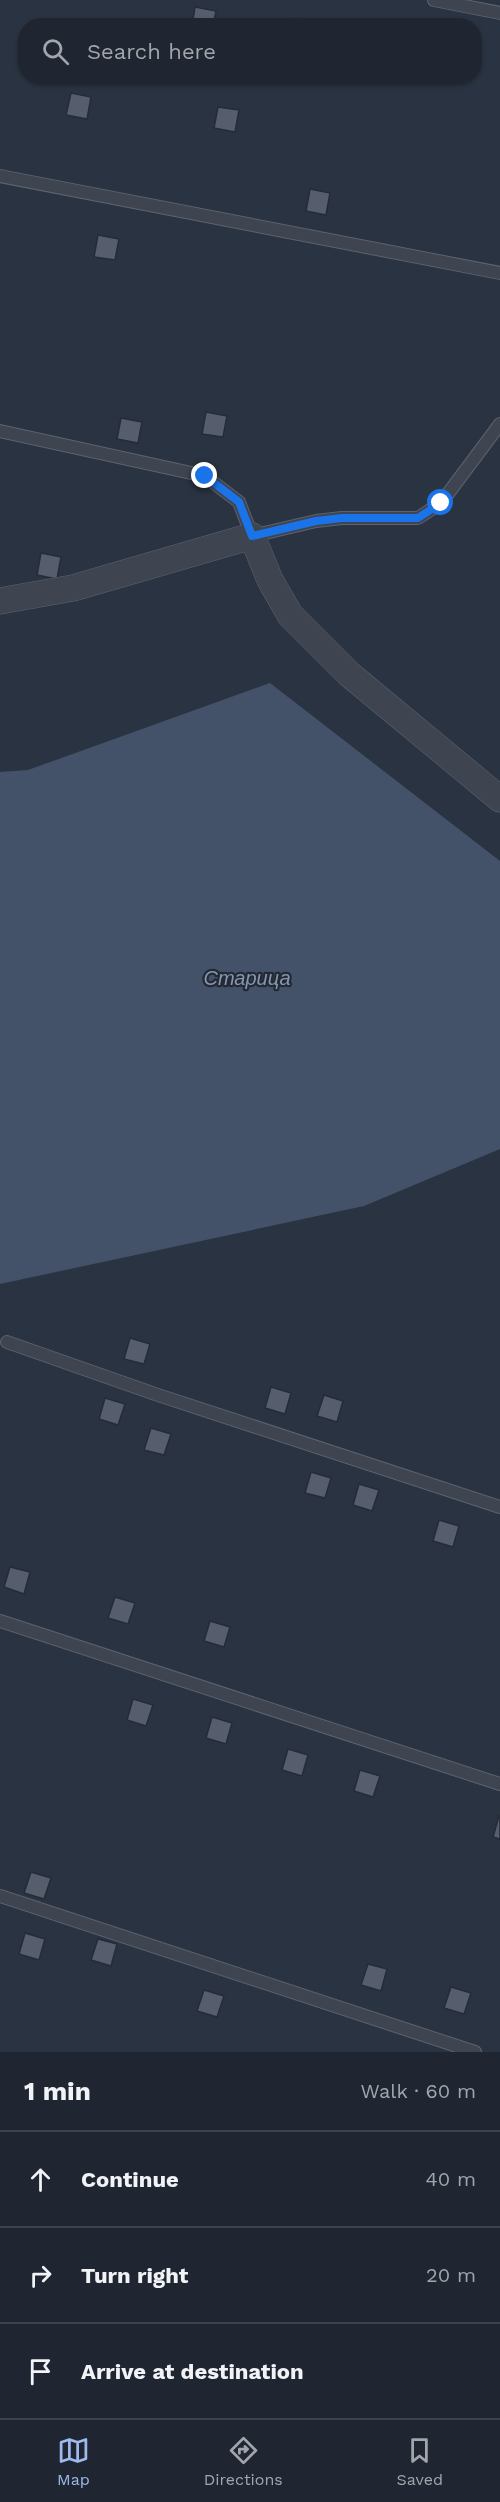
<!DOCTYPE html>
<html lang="en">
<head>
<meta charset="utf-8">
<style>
	body { margin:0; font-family:"Work Sans",sans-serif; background:#282e39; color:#f1f3f6 }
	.stop { position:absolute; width:18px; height:18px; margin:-14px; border:4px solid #1a73e8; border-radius:50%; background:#fff }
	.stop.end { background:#1a73e8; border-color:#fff; box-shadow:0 2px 6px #0008 }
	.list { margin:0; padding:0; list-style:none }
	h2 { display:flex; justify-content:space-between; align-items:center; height:78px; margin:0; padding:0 24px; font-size:26px }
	h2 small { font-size:20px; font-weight:400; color:#a2a5ab }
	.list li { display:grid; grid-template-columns:39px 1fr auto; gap:18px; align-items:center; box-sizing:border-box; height:96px; padding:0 24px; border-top:2px solid #3d434d }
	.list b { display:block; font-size:22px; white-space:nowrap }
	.list em { font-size:20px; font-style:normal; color:#a2a5ab }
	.icon { flex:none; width:33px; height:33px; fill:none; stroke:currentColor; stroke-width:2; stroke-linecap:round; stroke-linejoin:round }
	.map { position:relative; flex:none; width:500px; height:2052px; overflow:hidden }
	.search { position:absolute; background:#202631; box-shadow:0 2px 4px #0004; left:18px; right:18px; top:18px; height:66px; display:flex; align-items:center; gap:15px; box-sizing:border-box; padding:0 21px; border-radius:24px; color:#a2a5ab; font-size:22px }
	.sheet { height:366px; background:#202631 }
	nav { display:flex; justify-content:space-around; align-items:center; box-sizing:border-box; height:84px; border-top:2px solid #3d434d; background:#202631; font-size:16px; color:#a2a5ab }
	nav a { display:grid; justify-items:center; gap:3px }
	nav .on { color:#9db9ee }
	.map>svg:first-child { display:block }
	.water { fill:#445269 }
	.building { fill:#565e6e; stroke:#252c38; stroke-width:1.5 }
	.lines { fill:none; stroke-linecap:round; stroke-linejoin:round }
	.lane-casing { stroke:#5c636e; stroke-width:14 }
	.street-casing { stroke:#5c636e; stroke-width:27 }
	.lane { stroke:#3e4551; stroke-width:12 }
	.street { stroke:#3e4551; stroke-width:26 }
	.route { stroke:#1a73e8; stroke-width:8 }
	.labels { text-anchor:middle; stroke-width:4.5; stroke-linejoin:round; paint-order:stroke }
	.water-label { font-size:20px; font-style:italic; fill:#8696ae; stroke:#232a36 }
</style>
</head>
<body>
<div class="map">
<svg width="500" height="2052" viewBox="0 0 500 2052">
	<rect width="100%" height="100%" fill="#2a3341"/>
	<!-- water -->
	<polygon class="water" points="270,683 500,861 500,1149 364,1206 0,1284 0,772 28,770"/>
	<!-- building -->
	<g class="building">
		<polygon points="195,7 216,11 213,26 192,26"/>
		<polygon points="296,18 317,22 316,26 295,26"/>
		<polygon points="432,76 453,76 452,82"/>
		<polygon points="71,93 91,97 87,119 66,115"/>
		<polygon points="218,107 239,110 235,132 214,128"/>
		<polygon points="310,189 330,193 326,215 306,211"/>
		<polygon points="98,235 119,239 115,260 94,257"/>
		<polygon points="206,412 227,416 223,437 202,434"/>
		<polygon points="121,418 142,422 138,443 117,439"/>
		<polygon points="41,553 61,557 57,579 37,575"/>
		<polygon points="130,1338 150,1344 144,1364 124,1359"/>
		<polygon points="271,1387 291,1393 285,1414 265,1408"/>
		<polygon points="324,1395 343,1401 337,1422 317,1416"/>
		<polygon points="105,1398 125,1404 118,1425 99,1419"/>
		<polygon points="151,1428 171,1434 164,1455 144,1450"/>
		<polygon points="311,1472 331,1478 325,1498 305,1493"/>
		<polygon points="359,1484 379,1490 372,1511 353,1505"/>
		<polygon points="439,1520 459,1526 453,1547 433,1541"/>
		<polygon points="10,1567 30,1572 24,1594 4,1587"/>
		<polygon points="115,1597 135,1603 128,1624 108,1618"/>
		<polygon points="210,1621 230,1627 224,1647 204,1641"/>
		<polygon points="133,1699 153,1705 146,1726 127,1720"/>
		<polygon points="212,1717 232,1723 226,1744 206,1738"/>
		<polygon points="288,1749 308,1755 302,1776 282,1770"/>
		<polygon points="360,1770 380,1776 373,1797 354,1791"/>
		<polygon points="499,1816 500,1817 500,1839 493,1837"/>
		<polygon points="31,1872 51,1878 44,1899 24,1893"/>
		<polygon points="25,1933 45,1939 39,1960 19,1954"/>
		<polygon points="98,1939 117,1944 111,1966 91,1960"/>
		<polygon points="368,1964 387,1969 381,1991 361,1985"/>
		<polygon points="451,1987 471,1993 464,2014 444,2008"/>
		<polygon points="204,1990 224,1996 217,2017 197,2011"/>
	</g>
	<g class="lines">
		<!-- lane casing -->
		<g class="lane-casing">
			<g id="lane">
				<polyline points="434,0 500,13"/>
				<polyline points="0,176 500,273"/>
				<polyline points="0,431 205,476 239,502 252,536 316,521 342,518 418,518 441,503 500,424"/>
				<polyline points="7,1342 158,1395 500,1507"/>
				<polyline points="0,1621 500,1784"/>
				<polyline points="0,1896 475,2052"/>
			</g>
		</g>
		<!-- street casing -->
		<g class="street-casing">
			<polyline id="street" points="0,601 73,588 252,536 270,580 290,615 349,674 500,799"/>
		</g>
		<!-- lane -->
		<use href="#lane" class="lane"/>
		<!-- street -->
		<use href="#street" class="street"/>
	</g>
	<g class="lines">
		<!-- route -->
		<polyline class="route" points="205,476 239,502 252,536 316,521 342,518 418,518 441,503"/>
	</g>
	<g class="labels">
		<!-- water labels -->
		<g class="water-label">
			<text x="247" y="985">Старица</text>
		</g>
	</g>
</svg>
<div class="stop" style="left:441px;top:503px"></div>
<div class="stop end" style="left:205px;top:476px"></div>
<div class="search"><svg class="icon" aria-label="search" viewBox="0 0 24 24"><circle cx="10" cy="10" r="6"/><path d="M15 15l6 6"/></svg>Search here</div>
</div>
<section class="sheet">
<h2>1 min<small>Walk · 60 m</small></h2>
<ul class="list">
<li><svg class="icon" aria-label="ahead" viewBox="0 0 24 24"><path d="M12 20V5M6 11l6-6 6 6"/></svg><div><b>Continue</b></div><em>40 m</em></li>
<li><svg class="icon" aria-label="right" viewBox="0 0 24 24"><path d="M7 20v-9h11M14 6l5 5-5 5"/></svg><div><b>Turn right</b></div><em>20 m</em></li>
<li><svg class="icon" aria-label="arrive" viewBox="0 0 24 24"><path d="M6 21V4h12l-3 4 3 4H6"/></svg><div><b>Arrive at destination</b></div></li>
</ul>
</section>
<nav>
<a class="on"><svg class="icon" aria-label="map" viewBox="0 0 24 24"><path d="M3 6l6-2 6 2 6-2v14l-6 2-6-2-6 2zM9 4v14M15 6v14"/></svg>Map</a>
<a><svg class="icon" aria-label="directions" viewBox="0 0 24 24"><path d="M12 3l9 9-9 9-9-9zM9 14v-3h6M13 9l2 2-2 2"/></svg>Directions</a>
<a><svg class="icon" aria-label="saved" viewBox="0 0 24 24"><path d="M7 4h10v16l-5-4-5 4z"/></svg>Saved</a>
</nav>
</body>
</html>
